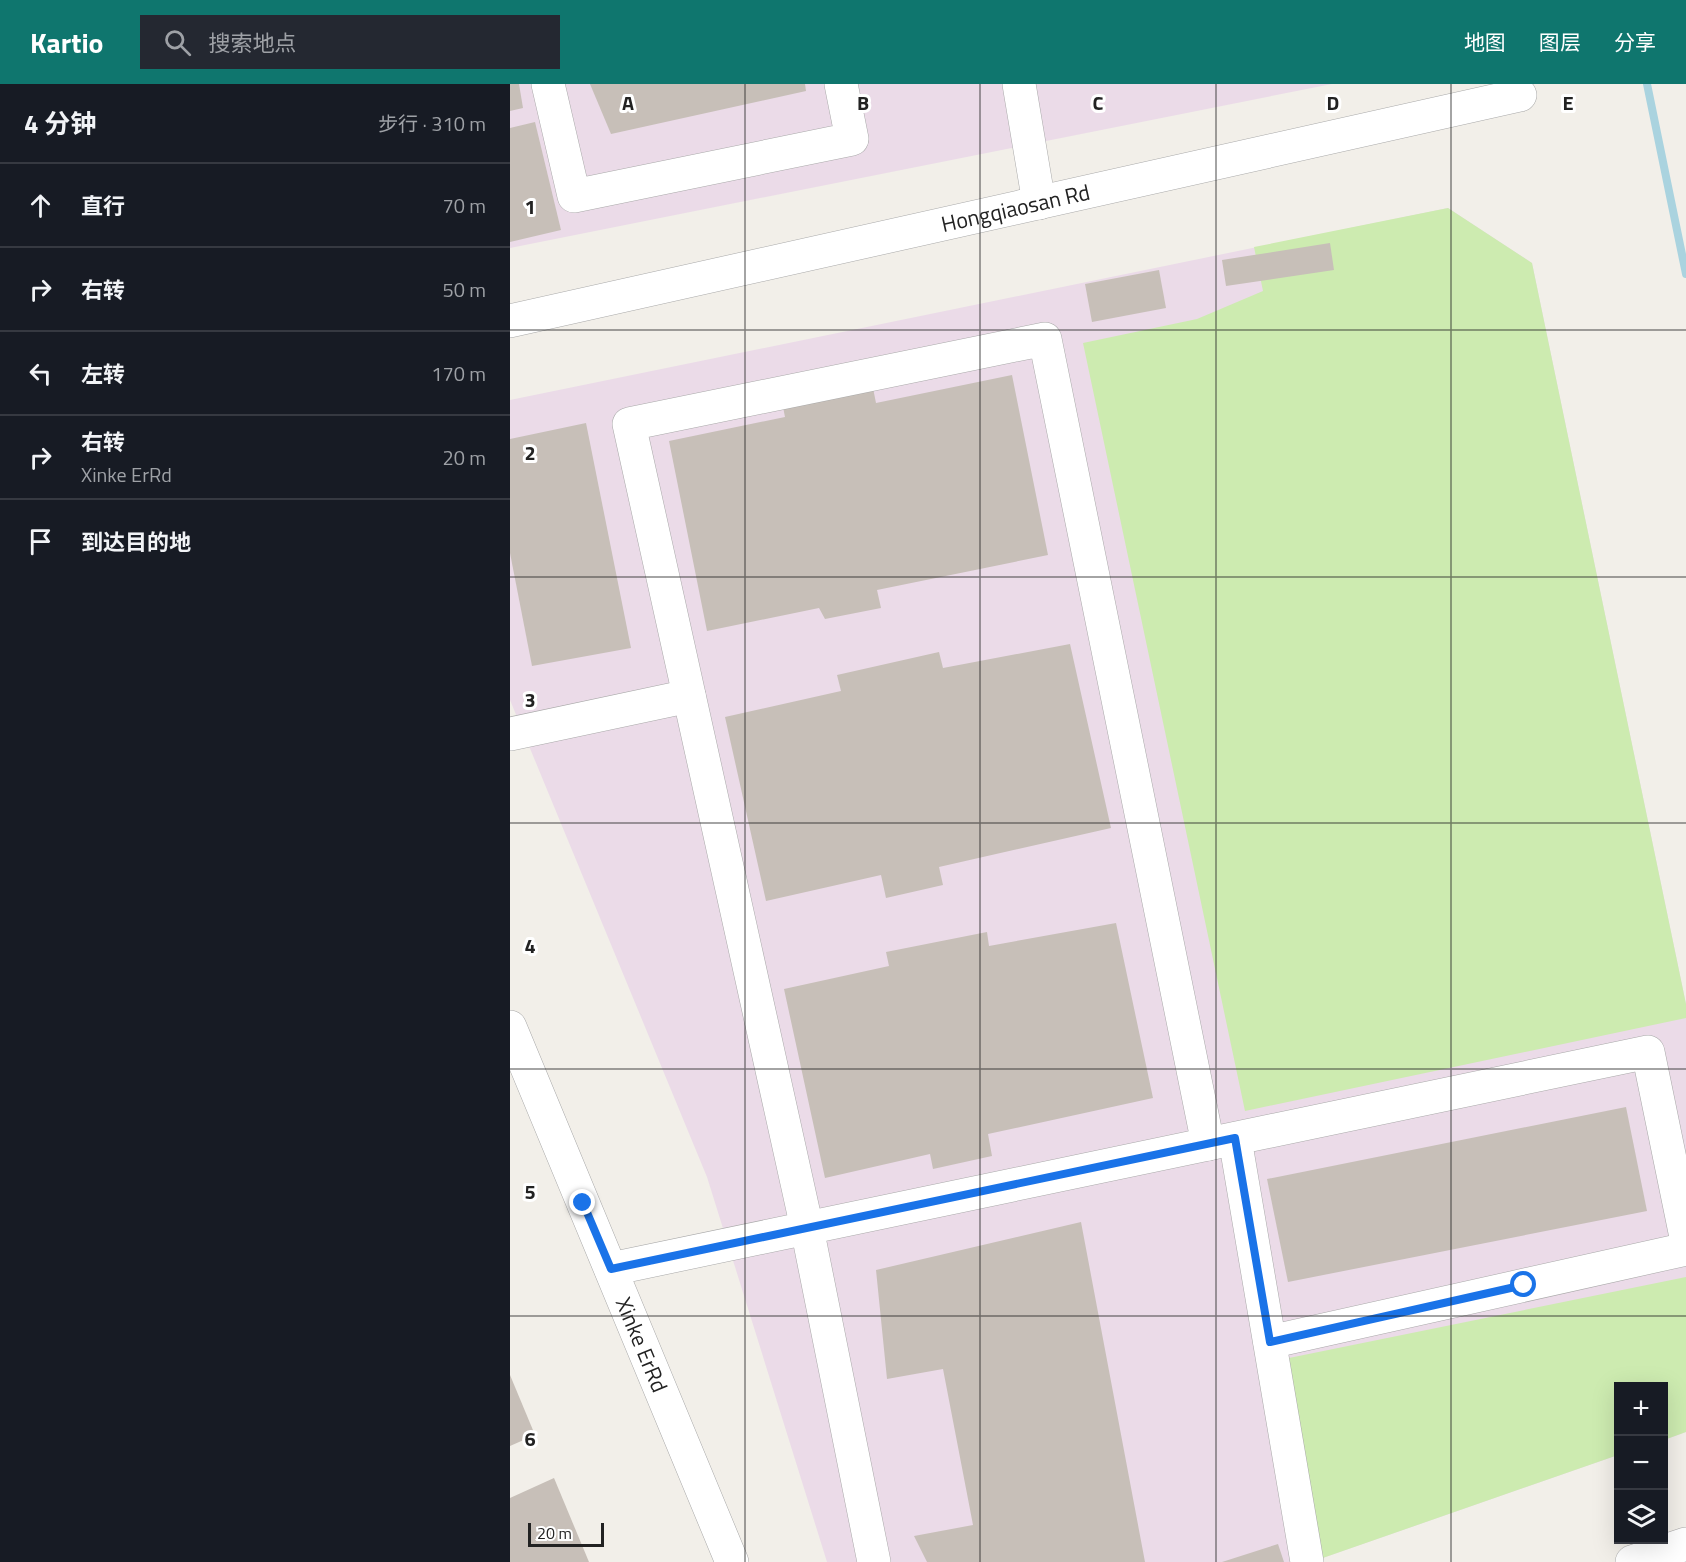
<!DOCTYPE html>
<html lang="zh">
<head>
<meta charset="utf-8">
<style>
	body { margin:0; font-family:"Titillium Web","Noto Sans SC",sans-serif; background:#242831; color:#f1f3f6 }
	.controls { position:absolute; right:18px; bottom:18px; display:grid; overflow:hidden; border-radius:0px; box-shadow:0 6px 24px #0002 }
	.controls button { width:54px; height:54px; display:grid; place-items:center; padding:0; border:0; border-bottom:2px solid #363941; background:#171b24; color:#f1f3f6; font:30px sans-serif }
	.scale { position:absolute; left:18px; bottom:15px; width:76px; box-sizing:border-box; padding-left:6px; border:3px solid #222; border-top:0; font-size:16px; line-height:21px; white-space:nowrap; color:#222; -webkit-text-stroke:4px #fff; paint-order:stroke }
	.stop { position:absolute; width:18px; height:18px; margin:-14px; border:4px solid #1a73e8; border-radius:50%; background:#fff }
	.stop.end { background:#1a73e8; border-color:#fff; box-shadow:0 2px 6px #0008 }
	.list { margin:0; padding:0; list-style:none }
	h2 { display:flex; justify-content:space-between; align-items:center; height:78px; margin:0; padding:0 24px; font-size:26px }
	h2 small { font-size:20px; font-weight:400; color:#9ea1a6 }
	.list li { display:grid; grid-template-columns:39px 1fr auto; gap:18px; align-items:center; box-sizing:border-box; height:84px; padding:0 24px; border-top:2px solid #363941 }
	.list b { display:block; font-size:22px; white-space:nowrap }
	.list p { margin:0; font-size:20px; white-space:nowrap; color:#9ea1a6 }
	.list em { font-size:20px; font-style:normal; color:#9ea1a6 }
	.icon { flex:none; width:33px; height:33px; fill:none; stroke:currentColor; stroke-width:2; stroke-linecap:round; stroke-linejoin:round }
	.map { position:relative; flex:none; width:1176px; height:1478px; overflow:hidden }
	header { display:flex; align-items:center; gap:36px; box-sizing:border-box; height:84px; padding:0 30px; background:#0f766e; color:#fff }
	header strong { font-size:28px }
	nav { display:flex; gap:33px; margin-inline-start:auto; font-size:21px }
	.search { width:420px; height:54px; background:#242831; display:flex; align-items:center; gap:15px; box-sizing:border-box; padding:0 21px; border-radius:0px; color:#9ea1a6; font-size:22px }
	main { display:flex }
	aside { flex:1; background:#171b24 }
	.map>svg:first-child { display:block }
	.industrial { fill:#ebdbe8 }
	.grass { fill:#cdebb0 }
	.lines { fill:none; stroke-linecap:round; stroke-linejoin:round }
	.stream { stroke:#aad3df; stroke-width:8 }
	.building { fill:#c7bfb8 }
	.minor-casing { stroke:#a9a9a9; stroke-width:34 }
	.minor { stroke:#fff; stroke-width:33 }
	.route { stroke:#1a73e8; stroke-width:8 }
	.grid { fill:none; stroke:#222; stroke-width:1.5; stroke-opacity:0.55 }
	.labels { text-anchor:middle; stroke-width:6; stroke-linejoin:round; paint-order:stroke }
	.street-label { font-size:22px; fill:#222; stroke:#fff }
	.grid-label { font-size:20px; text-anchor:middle; font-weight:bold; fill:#222; stroke:#fff; stroke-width:6; stroke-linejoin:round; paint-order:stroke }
</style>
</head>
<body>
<header>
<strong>Kartio</strong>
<div class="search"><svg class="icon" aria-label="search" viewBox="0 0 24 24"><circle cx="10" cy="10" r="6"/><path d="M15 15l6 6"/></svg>搜索地点</div>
<nav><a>地图</a><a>图层</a><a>分享</a></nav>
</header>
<main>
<aside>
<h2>4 分钟<small>步行 · 310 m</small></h2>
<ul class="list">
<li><svg class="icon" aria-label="ahead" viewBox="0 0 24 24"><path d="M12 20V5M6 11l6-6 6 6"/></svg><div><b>直行</b></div><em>70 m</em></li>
<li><svg class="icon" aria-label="right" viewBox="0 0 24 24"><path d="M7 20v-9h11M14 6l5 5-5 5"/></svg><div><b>右转</b></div><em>50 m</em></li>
<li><svg class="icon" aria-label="left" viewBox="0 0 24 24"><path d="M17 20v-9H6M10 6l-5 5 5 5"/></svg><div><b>左转</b></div><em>170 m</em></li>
<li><svg class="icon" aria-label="right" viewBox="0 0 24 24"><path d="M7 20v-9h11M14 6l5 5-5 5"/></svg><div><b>右转</b><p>Xinke ErRd</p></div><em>20 m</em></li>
<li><svg class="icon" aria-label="arrive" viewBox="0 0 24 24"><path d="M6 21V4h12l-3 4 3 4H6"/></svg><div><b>到达目的地</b></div></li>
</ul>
</aside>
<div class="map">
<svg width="1176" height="1478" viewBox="0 0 1176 1478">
	<rect width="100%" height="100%" fill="#f2efe9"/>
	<!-- industrial -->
	<g class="industrial">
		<polygon points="0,0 822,0 0,164"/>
		<polygon points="938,124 1022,179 1176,920 1176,1348 1154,1356 1154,1302 1108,1302 1108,1371 801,1478 317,1478 197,1093 0,616 0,316"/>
	</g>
	<!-- grass -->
	<g class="grass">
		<polygon points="938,124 1022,179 1176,920 1176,934 735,1027 573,259 687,235 753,207 744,163"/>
		<polygon points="1176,1193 1176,1348 1154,1356 1154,1302 1108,1302 1108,1371 807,1476 774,1275"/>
	</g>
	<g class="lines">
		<!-- stream -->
		<polyline class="stream" points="1137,0 1176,190"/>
	</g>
	<!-- building -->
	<g class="building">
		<polygon points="0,0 9,0 13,24 0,27"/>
		<polygon points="80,0 295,0 296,7 101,50"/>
		<polygon points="25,38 51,146 0,158 0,44"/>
		<polygon points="820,159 824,186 716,202 712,176"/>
		<polygon points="649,186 656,224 582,238 575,200"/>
		<polygon points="502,291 538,471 367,506 371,524 315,535 309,524 197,547 159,357 275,333 273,323 363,304 366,319"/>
		<polygon points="76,339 121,564 22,582 0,469 0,355"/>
		<polygon points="560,560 601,744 429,783 433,801 376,814 371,791 256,817 215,633 331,607 327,591 429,568 433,584"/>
		<polygon points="606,839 643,1014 478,1050 482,1072 423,1085 420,1070 315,1094 274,905 379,882 376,868 477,848 479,862"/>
		<polygon points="1116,1023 1137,1127 778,1198 757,1095"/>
		<polygon points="571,1138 635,1478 417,1478 404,1452 463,1441 433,1285 377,1295 366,1186"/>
		<polygon points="0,1291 25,1351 0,1362"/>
		<polygon points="44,1394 79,1478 0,1478 0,1414"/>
		<polygon points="768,1460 774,1478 712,1478"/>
	</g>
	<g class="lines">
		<!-- minor casing -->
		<g class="minor-casing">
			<g id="minor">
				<polyline points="38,0 64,112 342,55 331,0"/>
				<polyline points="509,0 529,119"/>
				<path id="s1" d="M0,237L1010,11"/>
				<polyline points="0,650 179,612"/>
				<path id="s2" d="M0,943L222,1478"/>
				<polyline points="725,1055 797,1478"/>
				<polyline points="101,1185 1138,968 1176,1153"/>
				<polyline points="760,1258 1176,1165"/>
				<polyline points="364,1478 297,1144 119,340 535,255 698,1060"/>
				<polyline points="1122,1478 1176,1460"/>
			</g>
		</g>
		<!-- minor -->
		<use href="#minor" class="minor"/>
	</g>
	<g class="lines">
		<!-- route -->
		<polyline class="route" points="73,1119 101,1185 725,1054 760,1258 1014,1201"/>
	</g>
	<!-- grid -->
	<path class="grid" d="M235,0V1478M470,0V1478M706,0V1478M941,0V1478M0,246H1176M0,493H1176M0,739H1176M0,985H1176M0,1232H1176"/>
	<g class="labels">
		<!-- street labels -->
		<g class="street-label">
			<text dy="8" stroke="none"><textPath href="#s1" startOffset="518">Hongqiaosan Rd</textPath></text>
			<text dy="8" stroke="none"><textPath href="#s2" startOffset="344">Xinke ErRd</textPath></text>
		</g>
	</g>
	<g class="grid-label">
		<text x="118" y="26">A</text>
		<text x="353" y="26">B</text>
		<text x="588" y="26">C</text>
		<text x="823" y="26">D</text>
		<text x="1058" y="26">E</text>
		<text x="20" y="130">1</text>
		<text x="20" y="376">2</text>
		<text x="20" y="623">3</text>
		<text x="20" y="869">4</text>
		<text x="20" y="1115">5</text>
		<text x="20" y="1362">6</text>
	</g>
</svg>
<div class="controls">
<button>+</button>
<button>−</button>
<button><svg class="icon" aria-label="layers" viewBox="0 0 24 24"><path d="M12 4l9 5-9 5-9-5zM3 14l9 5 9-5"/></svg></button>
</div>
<div class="scale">20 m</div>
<div class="stop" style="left:1014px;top:1201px"></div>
<div class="stop end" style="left:73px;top:1119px"></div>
</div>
</main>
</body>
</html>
